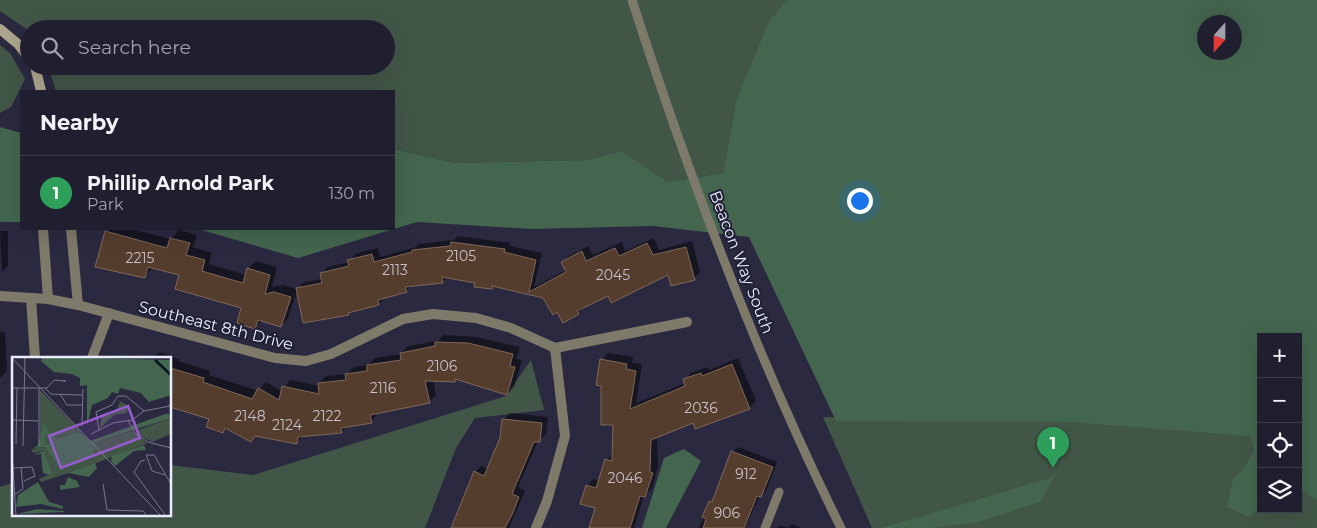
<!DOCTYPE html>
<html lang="en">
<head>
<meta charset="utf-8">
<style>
	body { margin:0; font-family:Montserrat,sans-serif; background:#282738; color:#f1f3f6 }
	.controls { position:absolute; right:15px; bottom:15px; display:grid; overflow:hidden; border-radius:0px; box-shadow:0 5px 20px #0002 }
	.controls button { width:45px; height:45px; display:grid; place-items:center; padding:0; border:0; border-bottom:1px solid #3d3d4c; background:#201f30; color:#f1f3f6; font:25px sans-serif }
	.compass { position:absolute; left:1197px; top:15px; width:45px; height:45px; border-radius:50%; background:#201f30; box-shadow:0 5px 20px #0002; rotate:201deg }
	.you { position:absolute; left:859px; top:200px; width:18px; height:18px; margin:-12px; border:4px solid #fff; border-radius:50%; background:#1a73e8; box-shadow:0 0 0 8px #1a73e833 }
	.badge { display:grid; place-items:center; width:32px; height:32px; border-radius:50%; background:#2563eb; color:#fff; font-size:16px; font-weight:700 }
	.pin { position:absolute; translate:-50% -41px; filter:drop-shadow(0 1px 2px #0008) }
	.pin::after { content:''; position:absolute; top:26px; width:18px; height:15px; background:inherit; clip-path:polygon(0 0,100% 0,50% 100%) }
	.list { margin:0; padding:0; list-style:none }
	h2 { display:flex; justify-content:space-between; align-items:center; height:65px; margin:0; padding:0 20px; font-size:21px }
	h2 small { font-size:16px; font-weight:400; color:#a2a2ab }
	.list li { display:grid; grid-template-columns:32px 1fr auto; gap:15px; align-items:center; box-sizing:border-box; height:75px; padding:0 20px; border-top:1px solid #3d3d4c }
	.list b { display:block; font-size:19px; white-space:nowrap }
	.list p { margin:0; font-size:16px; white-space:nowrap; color:#a2a2ab }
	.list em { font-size:16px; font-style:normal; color:#a2a2ab }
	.icon { flex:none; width:28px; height:28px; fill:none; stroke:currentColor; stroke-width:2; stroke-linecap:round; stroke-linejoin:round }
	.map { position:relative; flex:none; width:1317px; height:528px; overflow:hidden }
	.search { position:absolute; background:#201f30; box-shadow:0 5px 20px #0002; left:20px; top:20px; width:375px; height:55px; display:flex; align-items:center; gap:12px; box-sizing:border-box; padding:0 18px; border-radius:28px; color:#a2a2ab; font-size:19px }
	.panel { position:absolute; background:#201f30; box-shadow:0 5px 20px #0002; left:20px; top:90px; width:375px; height:140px; border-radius:0px }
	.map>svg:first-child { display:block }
	.green { fill:#425648 }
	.forest { fill:#44664f; fill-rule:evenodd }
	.shadow { fill:#0007 }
	.building { fill:#543d2d; stroke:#816857 }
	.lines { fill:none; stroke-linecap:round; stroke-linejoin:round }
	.lane { stroke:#7e7a6a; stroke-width:9 }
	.street { stroke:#7e7a6a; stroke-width:10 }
	.secondary { stroke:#ada68d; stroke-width:10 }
	.labels { text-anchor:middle; stroke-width:4; stroke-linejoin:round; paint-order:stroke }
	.number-label { font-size:14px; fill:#c6c1c8 }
	.street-label { font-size:16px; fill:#ecedfc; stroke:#202036 }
	.inset-river { fill:none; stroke:#001422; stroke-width:2.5 }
	.inset-road { fill:none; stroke:#78778b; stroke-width:1 }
	.view { fill:#975cce; fill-opacity:0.15; stroke:#975cce; stroke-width:2.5 }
	.inset-edge { fill:none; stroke:#ecedfc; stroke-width:2.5 }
</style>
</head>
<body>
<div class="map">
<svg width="1317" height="528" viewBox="0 0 1317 528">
	<rect width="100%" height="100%" fill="#2a2940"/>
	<!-- green -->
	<g class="green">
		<polygon points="0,0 788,0 736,101 723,173 668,182 622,151 588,160 455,163 394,149 394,91 56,91 48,66 386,66 386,29 29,29 29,31 0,11"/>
		<polygon points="0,45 10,53 25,79 11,107 0,113"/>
		<polygon points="531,360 544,410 475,418 456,448 425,528 0,528 0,487 14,482 14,514 170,514 170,465 253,475 506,396"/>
		<polygon points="823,417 1261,426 1261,509 1298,509 1298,427 1317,427 1317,528 872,528"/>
	</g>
	<!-- forest -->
	<g class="forest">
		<path d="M787,0H1317V500L1298,488V337H1261V507L1249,517L1227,507L1233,479L1243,470L1254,450L1250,436L1069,422L836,421L749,237L653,226L531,229L417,222L298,258L198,229H394V149L455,163L588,160L622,151L668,182L723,173L736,101L769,22ZM1204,22H1234V52H1204Z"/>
		<polygon points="0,127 21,133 21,222 0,222"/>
		<polygon points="684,449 701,461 666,528 642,528 664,458"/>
		<polygon points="1054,477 1040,502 978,522 931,528 882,528"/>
	</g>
	<!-- shadow -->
	<g class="shadow">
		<polygon points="109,229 131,229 171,239 179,230 197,235 193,247 212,253 209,264 246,275 248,269 256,261 277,267 272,287 283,285 297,289 304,282 323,279 321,274 328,267 349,262 355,254 378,248 380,257 416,247 419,244 454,240 458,236 510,243 510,246 542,253 534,287 566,270 562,262 569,256 588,246 593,255 622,242 625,251 654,238 659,250 692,241 700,272 694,279 669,274 609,294 584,307 578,313 558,310 544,297 447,277 442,282 412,285 406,291 385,298 379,304 298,289 288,318 281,326 262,320 255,327 243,307 181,274 153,267 144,277 106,232"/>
		<polygon points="0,231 8,231 8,266 2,272"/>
		<polygon points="0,332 5,332 7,371 0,378"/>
		<polygon points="443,335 476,337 520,347 516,359 522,360 514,387 507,394 457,378 454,381 433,380 436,395 429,402 378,412 371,422 348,425 341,432 304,435 296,443 257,435 251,441 226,428 223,431 211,418 170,406 170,358 153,358 159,352 179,359 178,361 210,371 209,375 258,391 266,382 282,391 290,380 319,386 319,383 326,376 347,374 354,367 368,365 375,358 400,354 408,346 438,341"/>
		<polygon points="608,353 633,357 632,363 642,364 636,403 686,383 685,380 691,373 708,367 709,370 738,358 756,401 749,408 694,421 657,436 658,466 652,489 644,495 634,528 590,528 597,507 587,486 593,479 600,481 606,460 613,453 614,423 602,360"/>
		<polygon points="510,413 548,417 546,434 538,441 518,487 525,491 509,528 453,528 475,472 481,466 488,469 501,439 503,420"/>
		<polygon points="738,447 777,462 766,491 760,495 745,528 699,528 710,502 716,496 733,452"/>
		<polygon points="792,524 801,528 788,528"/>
		<polygon points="780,525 788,528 777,528"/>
	</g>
	<!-- building -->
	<g class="building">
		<polygon points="105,231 167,248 170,238 190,243 186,255 205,260 202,271 243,283 247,268 270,275 265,294 274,292 291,297 281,327 258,320 255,329 237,323 241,308 175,289 179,275 148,267 145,278 95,267"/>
		<polygon points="451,242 505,249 504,252 536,260 529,292 566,272 561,262 582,251 586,261 615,248 619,256 647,243 653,255 686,247 695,280 671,286 668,275 611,303 608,296 577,311 579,314 563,323 557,312 553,315 543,298 492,286 492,289 474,287 475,283 442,277 443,283 405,287 407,292 378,300 379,305 348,313 349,315 303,323 296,288 322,283 320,273 349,266 347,260 372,254 374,262 412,252 412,250 450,246"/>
		<polygon points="435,342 468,343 513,354 510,366 515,367 507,395 455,379 455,382 425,381 430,403 370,415 372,423 341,428 342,433 298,437 297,444 255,436 251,442 225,428 223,433 206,427 209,419 170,407 170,368 204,378 203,382 252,399 258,388 279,400 282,386 319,394 318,383 346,380 345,374 367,371 367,365 401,360 400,353 435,346"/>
		<polygon points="600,359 627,364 626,369 636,371 630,409 685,386 683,379 701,373 702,376 732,364 750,409 695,429 693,423 651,440 650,472 653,473 645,497 640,496 630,528 589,528 595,508 580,504 586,485 596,488 605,459 612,461 613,425 601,425 601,386 596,385"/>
		<polygon points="502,419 542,423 540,442 534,442 512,494 519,497 512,515 505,528 451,528 474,471 484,476 500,438"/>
		<polygon points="731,451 773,467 761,497 757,496 744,528 703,528 706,519 702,517 709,501 712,502"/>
	</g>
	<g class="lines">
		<!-- lane -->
		<g class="lane">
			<path d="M632,0C690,180 757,359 841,528"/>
			<polyline points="765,528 779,492"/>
		</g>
		<!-- street -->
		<g class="street">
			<polyline points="43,229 48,299"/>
			<polyline points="71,229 78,305"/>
			<polyline points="0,296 48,299 78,305 275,358 306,361 331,354 403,319 433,314 476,318 511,328 555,348 687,322"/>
			<polyline points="31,298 35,358"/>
			<polyline points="92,358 109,313"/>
			<polyline points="536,528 547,501 565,436 555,348"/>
		</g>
		<!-- secondary -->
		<g class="secondary">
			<polyline points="0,29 18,44 29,58"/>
			<polyline points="35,66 41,91"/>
		</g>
	</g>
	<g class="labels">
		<!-- number labels -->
		<g class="number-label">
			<text x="461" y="261">2105</text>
			<text x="140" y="263">2215</text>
			<text x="395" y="275">2113</text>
			<text x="613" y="280">2045</text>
			<text x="442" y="371">2106</text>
			<text x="383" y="393">2116</text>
			<text x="701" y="413">2036</text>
			<text x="250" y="421">2148</text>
			<text x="327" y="421">2122</text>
			<text x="287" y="430">2124</text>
			<text x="746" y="479">912</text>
			<text x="625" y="483">2046</text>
			<text x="727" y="518">906</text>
		</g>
		<!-- street labels -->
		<g class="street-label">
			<text transform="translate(742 262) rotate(69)" y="6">Beacon Way South</text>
			<text transform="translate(216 325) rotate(14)" y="6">Southeast 8th Drive</text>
		</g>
	</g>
	<!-- overview -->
	<g transform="translate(12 357)">
		<rect width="159" height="159" fill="#2a2940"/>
		<path d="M28,34H29L69,75L28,90ZM108,44L118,50L114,56L102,58L88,71L90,57L105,53ZM159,61V77L140,85L124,77L126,73ZM120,74L135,86L72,111L29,125L27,122L40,116L32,94L21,96L19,92L33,90L48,112L80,100L81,87L84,85Z" fill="#425648"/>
		<path d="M30,0L159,3V38L137,45L129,36L108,31L106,37L100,35L96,41L80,48L75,69V28L68,29V21L60,17L42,15L29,4ZM156,56L159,61L84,85L80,100L48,112L33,90L22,91L26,88L32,65L38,77L32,78L33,88L39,86L37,81L42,78L44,83L68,75L78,84ZM132,88L134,93L122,94L103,109L99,104L100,99ZM32,94L40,116L38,118L31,116L29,97L21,98ZM83,106L85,111L77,120L56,116ZM56,120L65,124L68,130L48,133V128H53ZM26,125L37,145L51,149V152L29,147L4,150L6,138ZM25,152L52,154V155L5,157Z" fill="#44664f"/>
		<path class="inset-river" d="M143,3L159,18"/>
		<path class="inset-road" d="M0,1L149,159M0,31H35L42,23L54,24H51M33,31L39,37L70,38M48,37L55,48H70M0,63L27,64M116,64L124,77L136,85L159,91M70,69L71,32M87,73L84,55L100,48L106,39H114L132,54L158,49L159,45M79,77L101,66L120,63L132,54M4,87L5,31M11,89L13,0M27,89V31M0,93L4,159M133,103L129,104L122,115L154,159M2,111L20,110L23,119L12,124M153,118L140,114L134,98H142L159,127M91,127L95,153L131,154L135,159M3,137L11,132L9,110"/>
		<path class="view" d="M116,49L128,81L49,111L37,79Z"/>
		<rect width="159" height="159" class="inset-edge"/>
	</g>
</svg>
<div class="controls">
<button>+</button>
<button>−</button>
<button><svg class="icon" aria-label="locate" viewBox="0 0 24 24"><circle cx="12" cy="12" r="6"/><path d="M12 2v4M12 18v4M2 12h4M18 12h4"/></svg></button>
<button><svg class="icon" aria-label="layers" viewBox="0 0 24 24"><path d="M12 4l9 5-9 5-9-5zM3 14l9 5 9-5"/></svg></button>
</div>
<svg class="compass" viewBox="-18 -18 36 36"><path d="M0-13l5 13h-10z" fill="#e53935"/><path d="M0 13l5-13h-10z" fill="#a2a2ab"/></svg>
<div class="you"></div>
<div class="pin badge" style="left:1053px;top:468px;background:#2e9e5b">1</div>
<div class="search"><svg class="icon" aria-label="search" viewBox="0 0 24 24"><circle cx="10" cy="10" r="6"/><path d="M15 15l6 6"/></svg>Search here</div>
<section class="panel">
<h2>Nearby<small></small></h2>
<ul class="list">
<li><span class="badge" style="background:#2e9e5b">1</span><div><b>Phillip Arnold Park</b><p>Park</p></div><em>130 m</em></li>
</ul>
</section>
</div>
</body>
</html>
